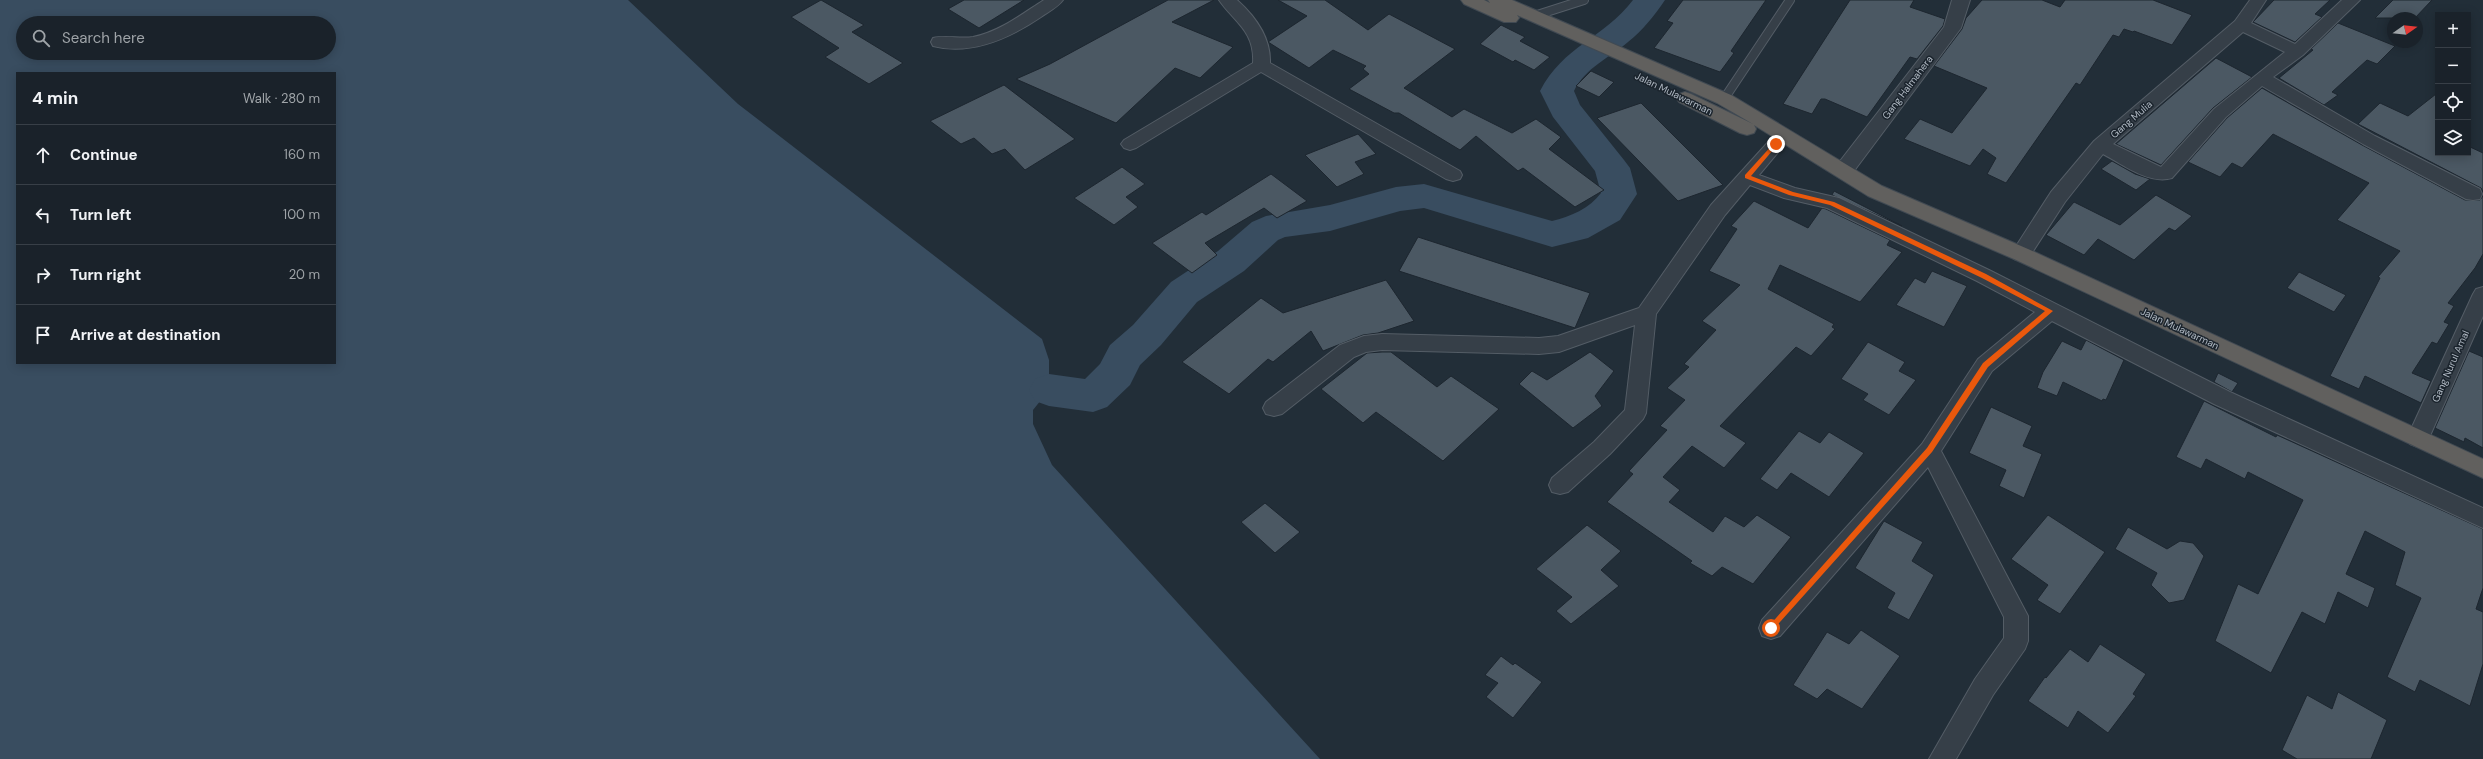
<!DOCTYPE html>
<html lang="en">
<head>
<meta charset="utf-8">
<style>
	body { margin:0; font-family:"DM Sans",sans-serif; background:#272f36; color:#f1f3f6 }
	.controls { position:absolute; right:12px; top:12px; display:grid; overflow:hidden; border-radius:0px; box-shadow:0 2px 10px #0003 }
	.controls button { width:36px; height:36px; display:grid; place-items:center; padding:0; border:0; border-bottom:1px solid #383f47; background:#1a222a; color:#f1f3f6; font:20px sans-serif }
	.compass { position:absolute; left:2387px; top:12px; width:36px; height:36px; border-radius:50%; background:#1a222a; box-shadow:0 2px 10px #0003; rotate:76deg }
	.stop { position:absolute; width:12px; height:12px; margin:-9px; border:3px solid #ea580c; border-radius:50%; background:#fff }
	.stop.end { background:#ea580c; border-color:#fff; box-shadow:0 1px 4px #0008 }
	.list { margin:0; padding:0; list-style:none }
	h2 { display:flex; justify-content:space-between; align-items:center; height:52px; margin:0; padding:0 16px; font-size:17px }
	h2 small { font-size:13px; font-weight:400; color:#9fa4a8 }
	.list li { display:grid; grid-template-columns:26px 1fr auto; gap:12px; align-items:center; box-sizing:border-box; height:60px; padding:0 16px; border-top:1px solid #383f47 }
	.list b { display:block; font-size:15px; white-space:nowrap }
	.list em { font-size:13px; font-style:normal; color:#9fa4a8 }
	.icon { flex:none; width:22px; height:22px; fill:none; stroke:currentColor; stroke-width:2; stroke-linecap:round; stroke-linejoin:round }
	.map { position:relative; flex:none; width:2483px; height:759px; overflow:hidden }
	.search { position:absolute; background:#1a222a; box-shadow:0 2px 10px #0003; left:16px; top:16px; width:320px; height:44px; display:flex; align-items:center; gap:10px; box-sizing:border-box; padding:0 14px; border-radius:22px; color:#9fa4a8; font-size:15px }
	.panel { position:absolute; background:#1a222a; box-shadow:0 2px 10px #0003; left:16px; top:72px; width:320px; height:292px; border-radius:0px }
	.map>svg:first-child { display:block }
	.water { fill:#394d60; fill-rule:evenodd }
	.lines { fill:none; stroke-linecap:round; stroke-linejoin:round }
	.river { fill:#394d60; fill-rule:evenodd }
	.building { fill:#4b5863; stroke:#1d262f }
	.service-casing { stroke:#545d66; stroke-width:10 }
	.minor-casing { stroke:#545d66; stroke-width:2 }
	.tertiary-casing { stroke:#545d66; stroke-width:2 }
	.trunk-casing { stroke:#414a53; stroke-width:2 }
	.service { stroke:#363f48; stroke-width:8 }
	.minor { fill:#363f48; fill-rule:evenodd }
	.tertiary { fill:#363f48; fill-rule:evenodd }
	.trunk { fill:#61605e; fill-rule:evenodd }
	.route { fill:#ea580c }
	.labels { text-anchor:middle; stroke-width:3; stroke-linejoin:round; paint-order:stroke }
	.street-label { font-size:10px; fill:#b1bac4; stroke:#1b242d }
</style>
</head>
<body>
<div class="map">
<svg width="2483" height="759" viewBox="0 0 2483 759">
	<rect width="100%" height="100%" fill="#222e38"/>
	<!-- water -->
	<path class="water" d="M0,0H628L738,104L1042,339L1049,360V390L1033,410V424L1052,465L1320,759H0ZM23,23H329V53H23ZM17,73H335V363H17Z"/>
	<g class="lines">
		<!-- river -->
		<path class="river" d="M1633,0H1665C1654,16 1643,30 1628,42C1609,58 1585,68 1574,91L1580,105L1624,160L1630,168L1637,194L1620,220L1588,238L1552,247L1424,208L1400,211L1330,231L1285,237L1278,240L1244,271L1197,302L1161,345L1140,365L1130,385L1107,407L1093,412L1049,406L1035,401L1029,390L1035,379L1049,374L1085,379L1100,364L1110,345L1133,325L1171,282L1218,251L1252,222L1266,216L1330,205L1396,187L1424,184L1552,221C1570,217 1590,208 1601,193L1595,171L1553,117L1540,91C1563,46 1604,38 1633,0Z"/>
	</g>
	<!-- building -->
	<g class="building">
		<polygon points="821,0 864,25 852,32 903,63 869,84 825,57 839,48 791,17"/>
		<polygon points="964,0 1024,0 979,28 948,9"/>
		<polygon points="1168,0 1214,0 1172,22 1233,47 1200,78 1175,68 1116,123 1016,79 1050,64"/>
		<polygon points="1278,0 1325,0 1368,30 1389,14 1455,49 1404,88 1452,117 1464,109 1512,133 1536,119 1561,137 1549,149 1604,190 1575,207 1523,168 1518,171 1476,136 1460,150 1399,113 1394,113 1349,89 1369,74 1363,69 1366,66 1333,50 1309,68 1268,42 1307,16"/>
		<polygon points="1683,0 1766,0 1731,51 1734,53 1720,72 1654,48 1673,23 1667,21"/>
		<polygon points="1850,0 1914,0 1910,7 1945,19 1943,26 1917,59 1910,57 1867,117 1825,99 1821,99 1812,114 1783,104"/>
		<polygon points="1982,0 2042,0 2060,7 2065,0 2153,0 2192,15 2172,45 2134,31 2133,32 2124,29 2119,37 2113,35 2080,85 2076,83 2006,183 1987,174 1996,158 1983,149 1970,166 1904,139 1920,119 1952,133 1987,88 1934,66 1962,29 1966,18"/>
		<polygon points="2274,0 2330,0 2315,14 2322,17 2295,42 2253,22"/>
		<polygon points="2393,0 2432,0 2415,18 2375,18"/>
		<polygon points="2338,23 2395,46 2377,64 2367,60 2332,92 2338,95 2324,105 2279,78 2313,50 2311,49"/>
		<polygon points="1501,25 1525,37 1520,41 1550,57 1534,70 1515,60 1513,62 1480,44"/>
		<polygon points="2216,58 2252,77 2213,108 2161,165 2116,144"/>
		<polygon points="1591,71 1614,82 1599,97 1576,86"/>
		<polygon points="1004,85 1075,139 1025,170 1005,149 992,154 974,138 961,144 930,121"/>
		<polygon points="2262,88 2362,145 2465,200 2480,200 2483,196 2483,254 2475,268 2448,303 2454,306 2444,322 2449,324 2437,344 2432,342 2412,373 2431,381 2421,403 2365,376 2359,389 2330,376 2380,278 2378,277 2400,251 2337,220 2369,183 2273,134 2242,168 2232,163 2220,177 2188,162 2227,118"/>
		<polygon points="2436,94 2438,95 2438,153 2468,153 2468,146 2483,153 2483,192 2481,188 2358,124 2380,103 2408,116"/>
		<polygon points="1641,103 1723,185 1678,201 1597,118"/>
		<polygon points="1358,134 1376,154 1355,162 1364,174 1337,187 1305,155"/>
		<polygon points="2112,161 2135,174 2150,179 2136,190 2101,169"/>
		<polygon points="1122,167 1145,184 1126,197 1138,207 1114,225 1074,198"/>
		<polygon points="1271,174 1307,201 1277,218 1264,208 1205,243 1217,255 1192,273 1152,243 1202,212 1206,215"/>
		<polygon points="1834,191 1902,226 1832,195"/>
		<polygon points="2156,195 2192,216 2175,231 2169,228 2134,260 2098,239 2084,255 2046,235 2074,202 2120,225"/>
		<polygon points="1754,201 1808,228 1822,208 1826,209 1890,240 1887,245 1902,252 1860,302 1780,265 1768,289 1834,324 1832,327 1835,329 1811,356 1796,347 1720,426 1746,443 1724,468 1692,446 1663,477 1680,490 1669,502 1713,532 1725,516 1744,527 1757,515 1791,537 1753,584 1722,567 1712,576 1690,563 1692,561 1607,502 1633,474 1629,471 1667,430 1660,426 1685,400 1667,388 1689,367 1684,364 1716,330 1702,321 1740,285 1709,271 1737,229 1731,226"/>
		<polygon points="1418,237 1590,293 1575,328 1399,271"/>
		<polygon points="1932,271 1967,286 1944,327 1896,305 1915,278 1925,283"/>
		<polygon points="2299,272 2346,295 2334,312 2287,288"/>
		<polygon points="1386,280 1414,321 1378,333 1363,335 1323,351 1311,331 1273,362 1268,359 1229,394 1182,362 1261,298 1283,313"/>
		<polygon points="2086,340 2124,360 2106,400 2103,399 2102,401 2063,382 2057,396 2037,388 2043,372 2062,341 2081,350"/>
		<polygon points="1868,342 1905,362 1899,371 1916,380 1889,415 1863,400 1868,394 1841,379"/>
		<polygon points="2469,351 2483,357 2483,448 2465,438 2464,442 2435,428"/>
		<polygon points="1382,352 1391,352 1437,387 1451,376 1499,409 1443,461 1376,412 1363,423 1321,389 1367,353"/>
		<polygon points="1590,352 1614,371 1595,396 1602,406 1573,428 1519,384 1532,371 1547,380"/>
		<polygon points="2218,373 2238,383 2232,392 2214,382"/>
		<polygon points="2204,401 2276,437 2277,435 2483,529 2483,588 2476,609 2483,612 2483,664 2470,706 2420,680 2415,692 2387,677 2421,598 2395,585 2405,552 2365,531 2346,574 2375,588 2368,608 2338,592 2325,624 2302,612 2271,673 2215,641 2238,584 2258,594 2303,500 2248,472 2245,479 2206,459 2201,469 2176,457"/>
		<polygon points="1991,407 2032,426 2023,446 2042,454 2024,498 1999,486 2006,470 1969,453"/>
		<polygon points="1799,431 1820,443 1829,432 1864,453 1829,497 1791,473 1777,490 1760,479"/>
		<polygon points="1265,503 1300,532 1275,553 1241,522"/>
		<polygon points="2048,515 2105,552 2060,614 2037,600 2048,585 2011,559"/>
		<polygon points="1884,521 1923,542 1912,561 1934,575 1909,620 1887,608 1895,593 1855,568"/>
		<polygon points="1587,525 1621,551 1601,570 1619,586 1571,624 1556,611 1572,597 1536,569"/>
		<polygon points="2128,527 2167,549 2180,541 2193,543 2204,556 2184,600 2169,603 2151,585 2157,573 2115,549"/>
		<polygon points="1861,630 1900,656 1862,709 1827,689 1817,699 1793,685 1827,632 1849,644"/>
		<polygon points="2100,644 2146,674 2133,694 2136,696 2108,733 2078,711 2068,728 2028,701 2045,677 2046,678 2070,649 2088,662"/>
		<polygon points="1501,656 1513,665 1515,663 1542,682 1513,718 1486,697 1498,683 1485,675"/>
		<polygon points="2338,692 2387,720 2371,759 2297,759 2282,750 2307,695 2332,709"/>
	</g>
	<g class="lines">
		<!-- service casing -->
		<g class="service-casing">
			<g id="service">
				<polyline points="1534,16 1584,0"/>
				<polyline points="1724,99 1790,0"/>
			</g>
		</g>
		<!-- minor casing -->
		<g class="minor-casing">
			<g id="minor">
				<path d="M1044,0H1063C1058,7 1048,12 1041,17C1010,38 972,56 933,46L931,42L933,38C946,35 960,39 973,37C999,32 1022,14 1044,0Z"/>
				<path d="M1219,0H1237C1255,16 1271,38 1270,63L1460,171L1462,175L1460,179L1453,181L1446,179L1261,72L1136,148L1130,150L1124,148L1121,144L1124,140L1253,63C1255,31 1234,22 1219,0Z"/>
				<path d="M2250,0H2266L2251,23L2295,44L2342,0H2360L2303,55L2273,77L2375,136L2480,189L2482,194L2480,199L2473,200L2466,199L2363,144L2262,86L2226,117L2172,178C2149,185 2122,164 2103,154L2065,202L2028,259L2021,261L2014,259L2011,254L2051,192L2094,141L2235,21ZM2243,32L2285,52L2214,109L2161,167L2113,144Z"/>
				<polygon points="1776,138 1782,140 1785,144 1759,175 1795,188 1839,198 1991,271 2230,392 2483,508 2483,528 2214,404 2052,321 1992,371 1941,451 2028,616 2028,641 2025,649 1993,695 1956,759 1929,759 1975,679 2004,638 2004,617 1928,467 1780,636 1771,639 1762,636 1759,628 1762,620 1922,444 1978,359 2035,312 1977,281 1827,208 1784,198 1750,185 1725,215 1656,314 1646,413 1643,419 1610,454 1568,492 1560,494 1552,492 1549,485 1552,478 1594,442 1625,410 1635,325 1559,352 1539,354 1382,350 1366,352 1354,357 1282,414 1274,416 1266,414 1263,408 1266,402 1340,345 1364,336 1382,334 1539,338 1558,336 1639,308 1711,205 1770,140"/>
				<polygon points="2483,287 2483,316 2429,438 2426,444 2418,447 2410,444 2407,438 2473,294 2476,289"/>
			</g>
		</g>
		<!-- tertiary casing -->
		<g class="tertiary-casing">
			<polygon id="tertiary" points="1952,0 1970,0 1961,28 1851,175 1844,177 1837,175 1834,170 1837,165 1944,27"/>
		</g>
		<!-- trunk casing -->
		<g class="trunk-casing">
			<polygon id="trunk" points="1461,0 1484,0 1490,3 1488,0 1512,0 1731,95 1882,186 2028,249 2483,459 2483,478 2014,259 1868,196 1754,125 1756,129 1754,133 1747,135 1740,133 1679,102 1676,98 1679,94 1685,92 1691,94 1753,124 1717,103 1517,15 1519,18 1516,22 1504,22 1464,4"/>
		</g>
		<!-- service -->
		<use href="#service" class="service"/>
		<!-- minor -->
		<use href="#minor" class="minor"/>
		<!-- tertiary -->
		<use href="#tertiary" class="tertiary"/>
		<!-- trunk -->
		<use href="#trunk" class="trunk"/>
	</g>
	<!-- route -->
	<polygon class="route" points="1774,143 1778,144 1751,176 1793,192 1834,202 1986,274 2053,311 1988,367 1932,452 1771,632 1769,631 1769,626 1927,448 1983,363 2045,311 1982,278 1830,205 1789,195 1745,178 1745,175"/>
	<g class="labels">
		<!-- street labels -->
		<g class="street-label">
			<text transform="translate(1907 87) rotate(-53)" y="4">Gang Halmahera</text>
			<text transform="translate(1674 93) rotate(26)" y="4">Jalan Mulawarman</text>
			<text transform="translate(2131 119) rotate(-41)" y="4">Gang Mulia</text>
			<text transform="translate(2180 328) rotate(25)" y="4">Jalan Mulawarman</text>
			<text transform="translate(2450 366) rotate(-66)" y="4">Gang Nurul Amal</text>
		</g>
	</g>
</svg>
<div class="controls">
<button>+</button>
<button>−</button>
<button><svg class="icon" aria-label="locate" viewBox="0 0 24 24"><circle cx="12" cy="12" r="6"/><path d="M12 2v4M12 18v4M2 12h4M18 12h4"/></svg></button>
<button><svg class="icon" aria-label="layers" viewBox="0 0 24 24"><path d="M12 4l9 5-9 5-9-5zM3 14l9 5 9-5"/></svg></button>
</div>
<svg class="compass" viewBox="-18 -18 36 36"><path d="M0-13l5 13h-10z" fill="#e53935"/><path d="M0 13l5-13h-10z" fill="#9fa4a8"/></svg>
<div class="stop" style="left:1771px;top:628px"></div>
<div class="stop end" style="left:1776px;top:144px"></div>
<div class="search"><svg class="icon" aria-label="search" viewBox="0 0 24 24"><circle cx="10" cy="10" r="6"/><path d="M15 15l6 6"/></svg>Search here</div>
<section class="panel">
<h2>4 min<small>Walk · 280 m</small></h2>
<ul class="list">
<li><svg class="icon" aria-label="ahead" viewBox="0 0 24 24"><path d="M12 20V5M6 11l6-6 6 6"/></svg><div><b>Continue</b></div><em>160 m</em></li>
<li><svg class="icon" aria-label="left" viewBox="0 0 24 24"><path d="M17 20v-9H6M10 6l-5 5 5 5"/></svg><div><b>Turn left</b></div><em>100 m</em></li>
<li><svg class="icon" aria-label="right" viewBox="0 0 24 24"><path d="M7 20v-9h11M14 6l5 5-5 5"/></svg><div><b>Turn right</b></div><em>20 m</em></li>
<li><svg class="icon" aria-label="arrive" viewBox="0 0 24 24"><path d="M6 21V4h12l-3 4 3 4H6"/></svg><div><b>Arrive at destination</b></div></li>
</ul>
</section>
</div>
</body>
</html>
